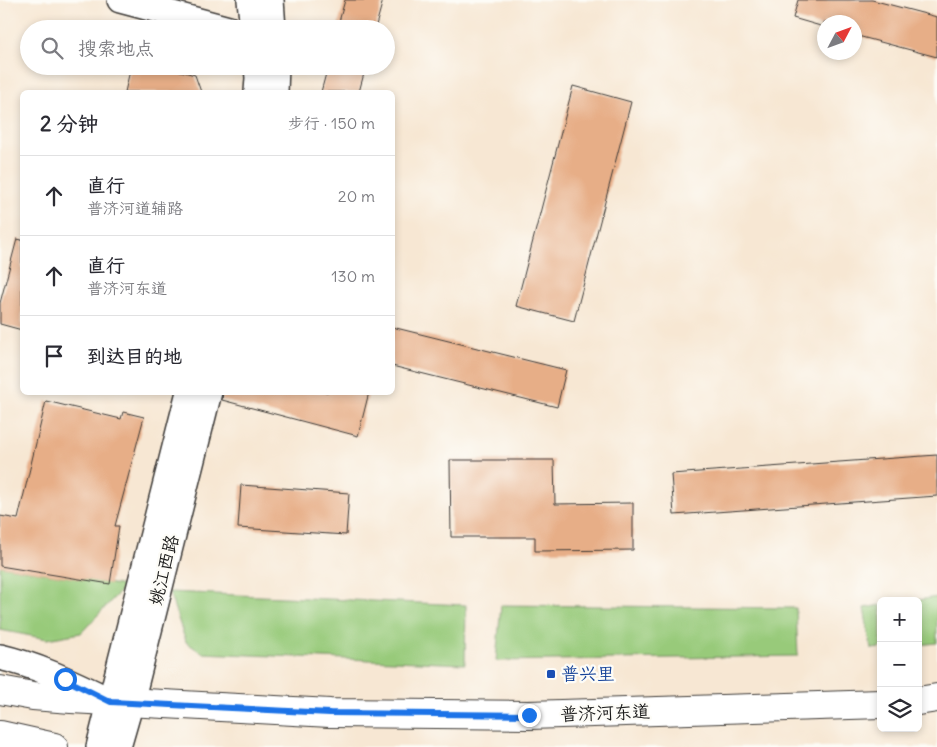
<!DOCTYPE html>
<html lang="zh">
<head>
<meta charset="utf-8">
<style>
	body { margin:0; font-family:Delius,"LXGW WenKai TC",sans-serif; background:#f2f2f3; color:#2b2b33 }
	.controls { position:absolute; right:15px; bottom:15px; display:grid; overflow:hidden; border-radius:8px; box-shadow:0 2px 8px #0003 }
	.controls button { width:45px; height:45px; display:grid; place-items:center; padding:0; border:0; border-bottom:1px solid #e1e1e2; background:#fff; color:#2b2b33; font:25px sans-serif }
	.compass { position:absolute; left:817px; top:15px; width:45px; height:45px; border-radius:50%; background:#fff; box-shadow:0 2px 8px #0003; rotate:49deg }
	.stop { position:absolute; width:15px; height:15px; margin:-11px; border:4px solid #1a73e8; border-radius:50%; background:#fff }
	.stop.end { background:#1a73e8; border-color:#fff; box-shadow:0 1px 5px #0008 }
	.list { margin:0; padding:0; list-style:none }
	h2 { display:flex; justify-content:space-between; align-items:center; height:65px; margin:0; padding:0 20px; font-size:21px }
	h2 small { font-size:16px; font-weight:400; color:#7c7c81 }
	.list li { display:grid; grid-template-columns:32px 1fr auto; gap:15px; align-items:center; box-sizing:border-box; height:80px; padding:0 20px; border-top:1px solid #e1e1e2 }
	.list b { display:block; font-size:19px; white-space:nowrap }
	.list p { margin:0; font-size:16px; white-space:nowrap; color:#7c7c81 }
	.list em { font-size:16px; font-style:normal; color:#7c7c81 }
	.icon { flex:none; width:28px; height:28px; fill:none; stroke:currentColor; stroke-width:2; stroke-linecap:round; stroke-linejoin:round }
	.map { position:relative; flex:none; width:937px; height:747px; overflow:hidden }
	.search { position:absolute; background:#fff; box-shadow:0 2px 8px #0003; left:20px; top:20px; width:375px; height:55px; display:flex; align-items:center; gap:12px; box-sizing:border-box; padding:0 18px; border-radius:28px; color:#7c7c81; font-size:19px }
	.panel { position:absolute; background:#fff; box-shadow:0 2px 8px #0003; left:20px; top:90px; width:375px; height:305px; border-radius:8px }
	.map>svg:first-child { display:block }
	.green { fill:#98ca7a; stroke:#5a734b }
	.building { fill:#e7ae87 }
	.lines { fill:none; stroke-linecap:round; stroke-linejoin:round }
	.minor-casing { stroke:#3d3a37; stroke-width:28 }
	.major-casing { stroke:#3d3a37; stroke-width:30 }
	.minor { stroke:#fff; stroke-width:25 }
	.major { stroke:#fff; stroke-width:28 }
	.route { stroke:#1a73e8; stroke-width:6 }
	.transit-dot { fill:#1a4fb4; stroke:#fdfcf7; stroke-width:2 }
	.labels { text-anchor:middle; stroke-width:4.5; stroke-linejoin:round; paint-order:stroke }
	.street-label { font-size:18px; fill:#1c1c1c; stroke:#fdfcf7 }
	.transit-label { font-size:18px; fill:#164399; stroke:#fdfcf7; text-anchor:start }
</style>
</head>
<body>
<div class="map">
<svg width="937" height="747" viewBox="0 0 937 747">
	<rect width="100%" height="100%" fill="#fdfcf7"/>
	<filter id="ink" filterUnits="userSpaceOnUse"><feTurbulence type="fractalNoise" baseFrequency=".02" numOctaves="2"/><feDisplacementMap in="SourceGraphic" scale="10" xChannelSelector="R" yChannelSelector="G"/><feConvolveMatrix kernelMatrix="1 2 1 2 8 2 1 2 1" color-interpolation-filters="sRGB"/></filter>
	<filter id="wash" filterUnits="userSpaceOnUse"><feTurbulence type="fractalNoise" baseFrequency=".0096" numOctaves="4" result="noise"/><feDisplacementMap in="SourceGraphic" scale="20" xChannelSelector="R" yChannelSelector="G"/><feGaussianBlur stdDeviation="1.12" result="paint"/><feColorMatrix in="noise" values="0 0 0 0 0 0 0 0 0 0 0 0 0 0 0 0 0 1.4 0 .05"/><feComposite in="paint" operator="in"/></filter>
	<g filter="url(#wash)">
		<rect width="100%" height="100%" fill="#f7e7d3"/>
		<!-- green -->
		<g class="green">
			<polygon points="0,566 125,586 81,633 47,639 0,630"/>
			<polygon points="169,592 466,605 465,664 202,653 186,642"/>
			<polygon points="937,597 937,643 918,645 918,601 912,601"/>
			<polygon points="501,605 796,608 798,656 496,661"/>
			<polygon points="881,605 881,648 871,649 864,608"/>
		</g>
		<g id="blocks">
			<!-- building -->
			<g class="building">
				<polygon points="345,0 383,0 375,29 337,29"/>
				<polygon points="798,0 872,0 937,17 937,57 854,35 854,22 824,22 824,27 793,18"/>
				<polygon points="131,66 162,66 195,75 201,92 125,92"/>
				<polygon points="328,66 366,66 359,92 321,92"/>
				<polygon points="573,86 631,102 574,321 516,306"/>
				<polygon points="17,239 22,240 22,330 0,324 0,303"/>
				<polygon points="392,327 566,370 557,407 392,366"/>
				<polygon points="223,392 369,392 358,436 222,400"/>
				<polygon points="46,401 121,419 123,412 144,417 115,526 119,526 110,584 0,566 0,516 18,519"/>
				<polygon points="937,455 937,496 674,515 671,474"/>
				<polygon points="450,460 554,460 555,504 633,503 633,550 535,551 535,537 451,537"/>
				<polygon points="241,485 349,493 346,535 238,528"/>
			</g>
		</g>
	</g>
	<g filter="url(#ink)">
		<use href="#blocks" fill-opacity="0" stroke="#3d3a37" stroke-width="1"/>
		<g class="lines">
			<!-- minor casing -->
			<g class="minor-casing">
				<g id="minor">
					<polyline points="120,0 229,29"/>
					<polyline points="250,0 253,29"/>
					<polyline points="271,0 273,29"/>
					<polyline points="257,92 258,78 257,66"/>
					<polyline points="275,92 276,66"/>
					<path d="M0,657C39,666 73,683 109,700"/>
					<polyline points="99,747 189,392"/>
					<polyline points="118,747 131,702 209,392"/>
				</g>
			</g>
			<!-- major casing -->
			<g class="major-casing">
				<g id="major">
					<polyline points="0,690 33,696 71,699 330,713 529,715 881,704"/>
					<polyline points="918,701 937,698"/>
					<polyline points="0,735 54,747"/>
				</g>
			</g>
			<!-- minor -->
			<use href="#minor" class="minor"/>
			<!-- major -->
			<use href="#major" class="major"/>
		</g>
	</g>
	<g class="lines" filter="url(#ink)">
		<!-- route -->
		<polyline class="route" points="65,679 111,702 330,713 529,715"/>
	</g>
	<!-- markers -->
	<rect class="transit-dot" x="546" y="669" width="10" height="10" rx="2.5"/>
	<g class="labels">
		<!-- street labels -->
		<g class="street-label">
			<text transform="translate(164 570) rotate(-76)" y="6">姚江西路</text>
			<text transform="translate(605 713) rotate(-2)" y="6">普济河东道</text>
		</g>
		<!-- transit labels -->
		<g class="transit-label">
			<text x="561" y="680">普兴里</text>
		</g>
	</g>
</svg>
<div class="controls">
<button>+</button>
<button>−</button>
<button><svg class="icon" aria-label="layers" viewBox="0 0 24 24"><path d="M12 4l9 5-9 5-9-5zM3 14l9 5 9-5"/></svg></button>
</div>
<svg class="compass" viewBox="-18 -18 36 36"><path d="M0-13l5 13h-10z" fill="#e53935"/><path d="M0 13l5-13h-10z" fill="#7c7c81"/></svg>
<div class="stop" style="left:65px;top:679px"></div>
<div class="stop end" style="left:529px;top:715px"></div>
<div class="search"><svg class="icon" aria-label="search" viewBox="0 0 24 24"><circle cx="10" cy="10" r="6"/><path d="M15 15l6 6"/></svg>搜索地点</div>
<section class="panel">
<h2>2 分钟<small>步行 · 150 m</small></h2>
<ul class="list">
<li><svg class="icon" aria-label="ahead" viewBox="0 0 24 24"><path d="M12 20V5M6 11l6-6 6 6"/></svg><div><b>直行</b><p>普济河道辅路</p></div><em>20 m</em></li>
<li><svg class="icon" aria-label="ahead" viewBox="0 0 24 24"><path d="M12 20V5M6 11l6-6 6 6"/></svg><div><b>直行</b><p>普济河东道</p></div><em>130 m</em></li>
<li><svg class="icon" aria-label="arrive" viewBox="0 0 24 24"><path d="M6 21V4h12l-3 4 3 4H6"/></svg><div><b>到达目的地</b></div></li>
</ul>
</section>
</div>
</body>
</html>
